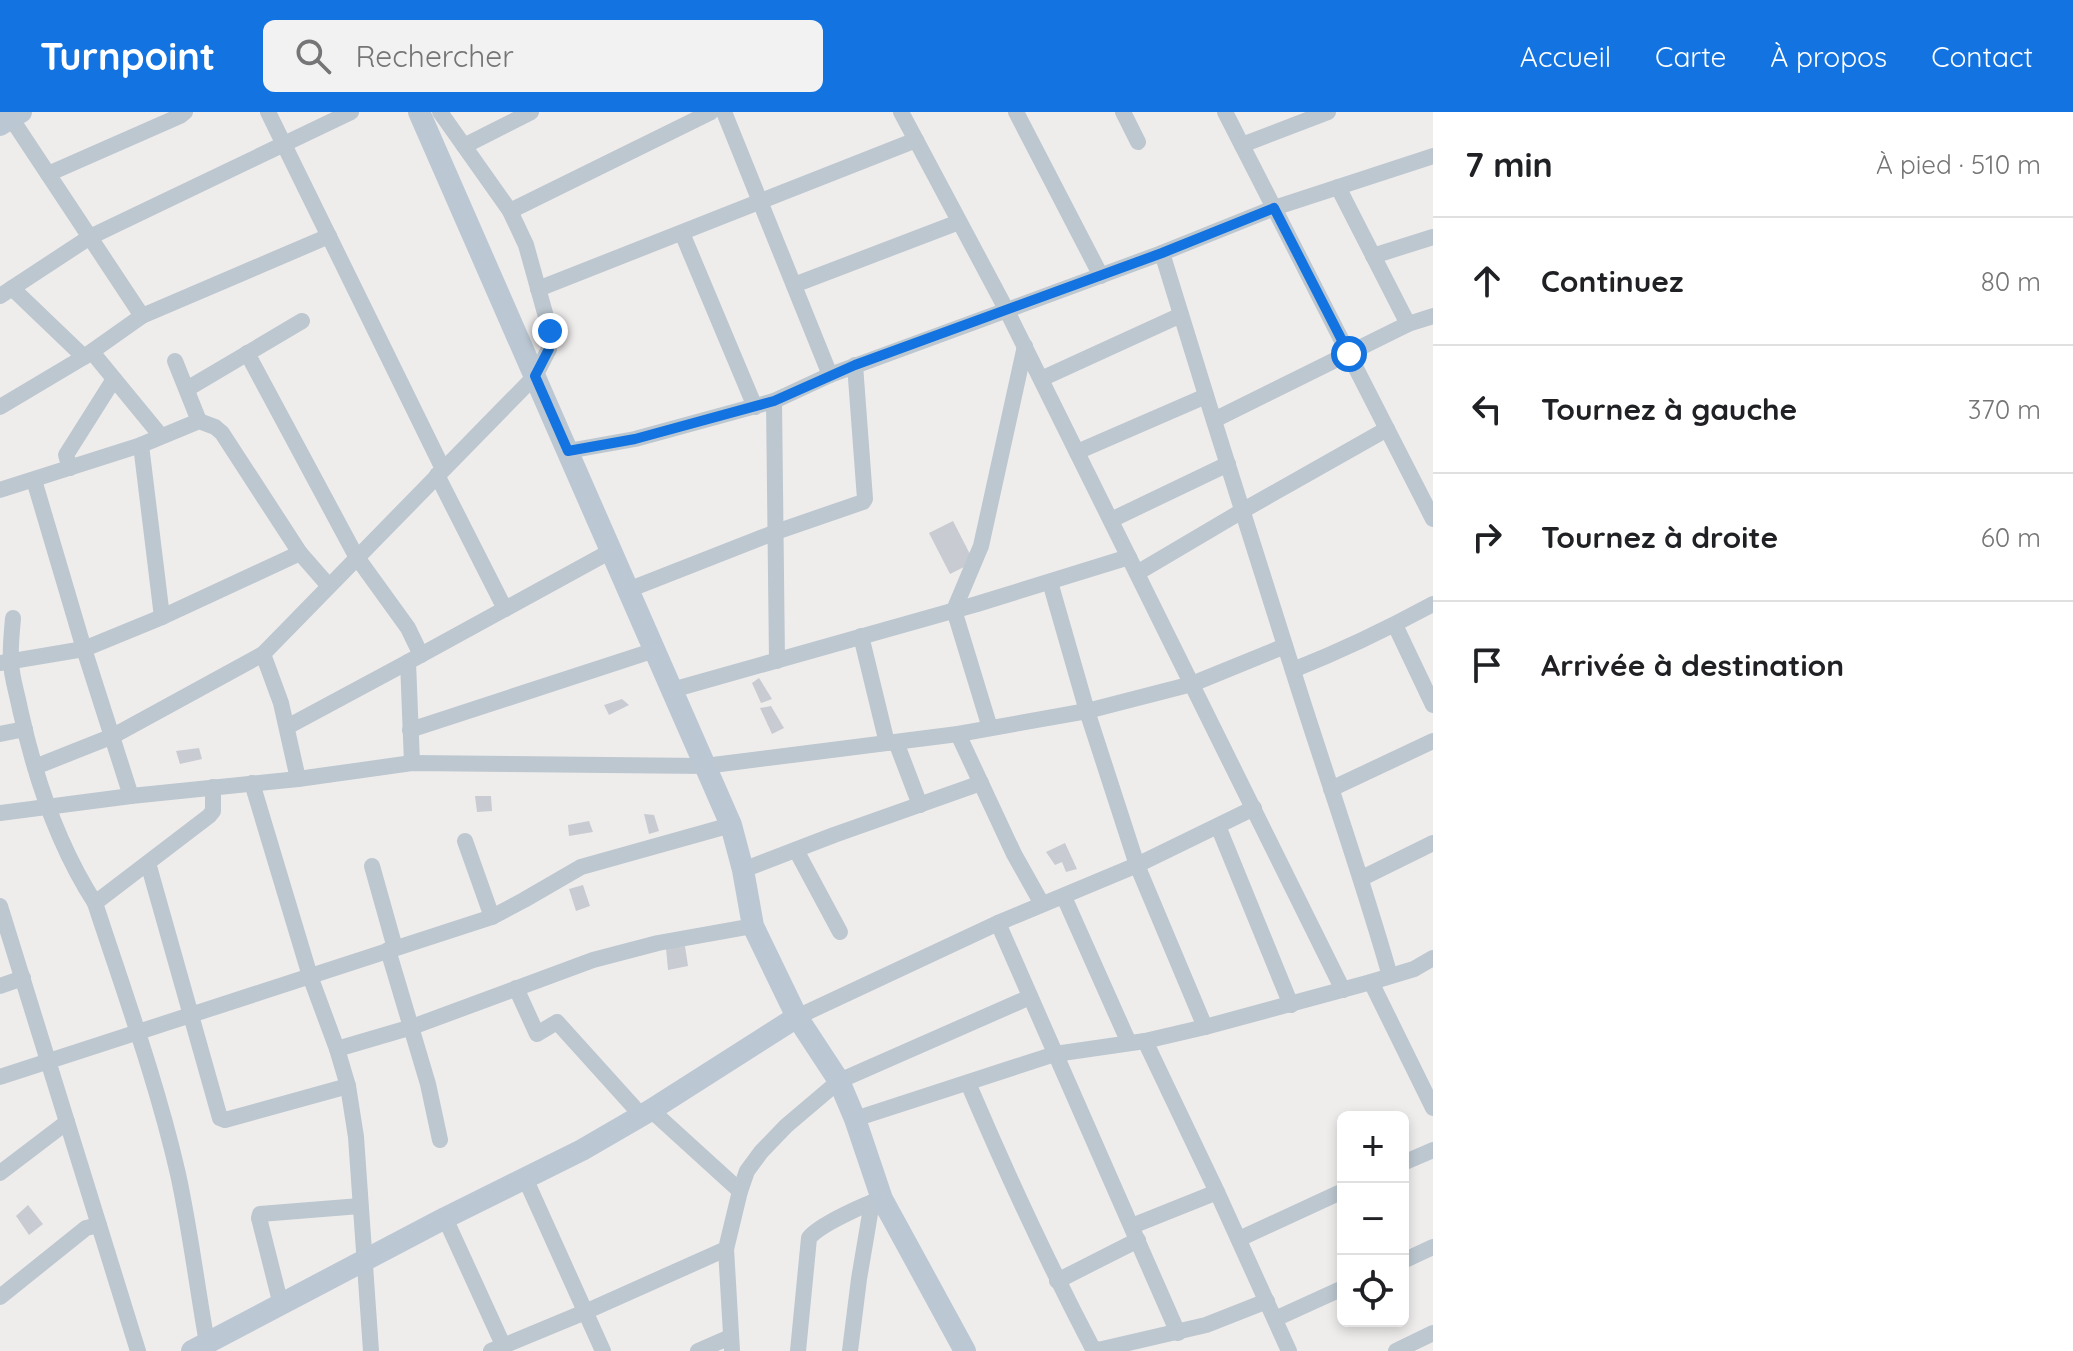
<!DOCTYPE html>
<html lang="fr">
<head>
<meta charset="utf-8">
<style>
	body { margin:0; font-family:Quicksand,sans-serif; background:#f2f2f2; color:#202124 }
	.controls { position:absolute; right:24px; bottom:24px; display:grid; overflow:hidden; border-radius:12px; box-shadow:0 4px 12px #0003 }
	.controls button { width:72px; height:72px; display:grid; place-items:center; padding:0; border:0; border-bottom:2px solid #e0e0e0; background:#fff; color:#202124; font:40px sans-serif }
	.stop { position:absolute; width:24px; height:24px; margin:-18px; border:6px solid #1373e1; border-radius:50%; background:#fff }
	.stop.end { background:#1373e1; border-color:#fff; box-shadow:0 2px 8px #0008 }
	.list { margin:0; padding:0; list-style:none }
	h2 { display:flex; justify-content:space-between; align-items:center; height:104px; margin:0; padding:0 32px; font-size:34px }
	h2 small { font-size:26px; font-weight:400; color:#757577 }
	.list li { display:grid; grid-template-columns:52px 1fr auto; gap:24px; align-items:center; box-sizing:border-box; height:128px; padding:0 32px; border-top:2px solid #e0e0e0 }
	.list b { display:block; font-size:30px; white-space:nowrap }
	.list em { font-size:26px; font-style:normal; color:#757577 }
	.icon { flex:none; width:44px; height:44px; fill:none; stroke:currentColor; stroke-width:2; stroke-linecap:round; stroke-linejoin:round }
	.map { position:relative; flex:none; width:1433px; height:1239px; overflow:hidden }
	header { display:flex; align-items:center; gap:48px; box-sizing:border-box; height:112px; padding:0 40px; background:#1373e1; color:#fff }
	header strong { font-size:38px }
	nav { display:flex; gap:44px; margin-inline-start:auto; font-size:28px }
	.search { width:560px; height:72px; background:#f2f2f2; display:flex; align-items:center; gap:20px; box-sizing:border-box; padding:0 28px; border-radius:12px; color:#757577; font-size:30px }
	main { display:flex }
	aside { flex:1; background:#fff }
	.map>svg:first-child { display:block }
	.building { fill:#c8cbd1 }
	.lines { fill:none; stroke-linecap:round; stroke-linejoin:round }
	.street { stroke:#bcc7cf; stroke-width:16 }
	.secondary { stroke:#bbc8d4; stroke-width:22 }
	.route { stroke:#1373e1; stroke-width:10 }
</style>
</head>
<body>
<header>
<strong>Turnpoint</strong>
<div class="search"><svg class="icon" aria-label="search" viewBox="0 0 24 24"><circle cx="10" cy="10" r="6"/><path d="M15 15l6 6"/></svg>Rechercher</div>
<nav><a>Accueil</a><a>Carte</a><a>À propos</a><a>Contact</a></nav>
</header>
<main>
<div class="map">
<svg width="1433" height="1239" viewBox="0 0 1433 1239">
	<rect width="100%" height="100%" fill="#efecec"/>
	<!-- building -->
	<g class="building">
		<polygon points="953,409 974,450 950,462 929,421"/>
		<polygon points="759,566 772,587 761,591 752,571"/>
		<polygon points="622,587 629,593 609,603 604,593"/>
		<polygon points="771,594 784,616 772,622 760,596"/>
		<polygon points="199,636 202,647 180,652 176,639"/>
		<polygon points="475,684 491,684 492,699 477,700"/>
		<polygon points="644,702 654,703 659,719 649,722"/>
		<polygon points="589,709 593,720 569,724 568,713"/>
		<polygon points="1065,731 1077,757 1066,760 1062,750 1055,753 1046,740"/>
		<polygon points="583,773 590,794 576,799 569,777"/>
		<polygon points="685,834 688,854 668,858 666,836"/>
		<polygon points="28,1093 43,1112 29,1123 16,1104"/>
	</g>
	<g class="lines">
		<!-- street -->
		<g class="street">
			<polyline points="268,0 443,357"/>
			<polyline points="724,0 830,263"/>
			<polyline points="901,0 1006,197 1343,878"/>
			<polyline points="1016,0 1101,164"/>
			<polyline points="1123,0 1138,30"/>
			<polyline points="1225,0 1433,407"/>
			<polyline points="11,6 142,204"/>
			<polyline points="1242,33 1328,0"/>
			<polyline points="464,34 531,0"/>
			<polyline points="48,62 180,4 185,0"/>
			<polyline points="1338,75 1408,212"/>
			<polyline points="510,99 711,0"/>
			<polyline points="682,121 755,295"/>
			<path d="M1162,141C1207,288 1253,434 1300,581C1330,675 1363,769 1390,864"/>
			<polyline points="1373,144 1433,125"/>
			<polyline points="794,173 959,110"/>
			<polyline points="12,176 84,245"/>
			<polyline points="538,177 916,28"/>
			<polyline points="0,184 90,125 351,0"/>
			<polyline points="92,240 161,324"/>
			<polyline points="247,241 356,444 408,516 421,543"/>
			<polyline points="175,249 199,309"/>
			<polyline points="1041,267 1181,203"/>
			<polyline points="187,277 302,209"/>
			<polyline points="774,289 777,549"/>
			<polyline points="0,295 84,245 142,204 329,124"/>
			<polyline points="1214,308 1408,212 1433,204"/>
			<polyline points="568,339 635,327 774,289 830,263 1162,141 1274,96 1433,44"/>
			<polyline points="1077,340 1206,284"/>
			<polyline points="70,356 66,343 114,267"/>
			<polyline points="437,363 505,497"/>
			<polyline points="34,368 84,537 131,684"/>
			<polyline points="0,378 141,333"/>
			<polyline points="1111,408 1228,352"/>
			<polyline points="1137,461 1242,399 1387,317"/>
			<polyline points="1050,470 1087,599 1137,753 1205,915"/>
			<polyline points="628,478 776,420 863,390 865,387 855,253"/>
			<polyline points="162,505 300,441"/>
			<path d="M13,506C12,520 10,534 11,549C11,564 17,581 20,597C35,666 57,732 95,791"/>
			<polyline points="1395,513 1433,593"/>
			<polyline points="861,524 887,631"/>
			<polyline points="263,542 281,591 298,667"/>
			<polyline points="0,551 84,537 162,505 141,333 199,309 215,315 222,321 300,441 328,473"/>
			<path d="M1293,558C1341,539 1387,517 1433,492"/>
			<polyline points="672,578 977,492 1129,445"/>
			<polyline points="287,615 408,550"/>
			<polyline points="990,616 954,498 981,434 1025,234"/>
			<polyline points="410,618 655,538"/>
			<polyline points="0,622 25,617"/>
			<polyline points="958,622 1014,742 1042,792"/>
			<polyline points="896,630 920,693"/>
			<polyline points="412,651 408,550 611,439"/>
			<polyline points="35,655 113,624 263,542 535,264 549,237 550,219 526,133 510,99 440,0"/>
			<polyline points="252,671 310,864 337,937"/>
			<polyline points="1331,677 1433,629"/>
			<polyline points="0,701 131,684 298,667 412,651 705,654 958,622 1087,599 1192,572 1285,534"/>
			<polyline points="1218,714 1291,893"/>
			<polyline points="465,729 492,805"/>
			<polyline points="796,738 840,820"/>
			<polyline points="148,751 220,1006 225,1008 348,974"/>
			<polyline points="372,754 395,836"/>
			<polyline points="743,758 834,723 981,671"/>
			<polyline points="1362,766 1433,731"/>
			<polyline points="1064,785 1129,931"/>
			<polyline points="0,794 138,1239"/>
			<polyline points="998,811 1178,1221"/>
			<polyline points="388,838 428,972 440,1028"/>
			<polyline points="1371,870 1433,996"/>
			<polyline points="0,874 23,866"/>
			<polyline points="516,876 537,922 557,910 641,1003"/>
			<polyline points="797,905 998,811 1137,753 1254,696"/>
			<polyline points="1145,929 1217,1080 1289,1239"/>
			<polyline points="0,965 492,805 524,788 581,755 731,713"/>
			<path d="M968,971C1006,1060 1047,1149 1092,1235L1098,1238L1206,1213L1267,1189"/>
			<polyline points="651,998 740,1079"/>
			<polyline points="855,1007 1055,942 1145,929 1205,915 1371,870 1414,857 1433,846"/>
			<polyline points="1403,1051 1433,1038"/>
			<polyline points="0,1061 67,1010"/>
			<polyline points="525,1066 603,1239"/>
			<polyline points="445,1106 504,1235"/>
			<polyline points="1132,1114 1217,1080"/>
			<polyline points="1239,1127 1343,1079"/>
			<polyline points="726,1137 732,1239"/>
			<polyline points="1403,1149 1433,1135"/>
			<polyline points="1057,1169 1138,1128"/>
			<polyline points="0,1185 86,1116 99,1113"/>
			<polyline points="281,1193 259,1106 260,1102 360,1094"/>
			<polyline points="1275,1207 1343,1176"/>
			<path d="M207,1231C197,1175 190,1117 178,1062C157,970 124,880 95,791L209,704L213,699V675"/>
			<polyline points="371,1239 356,1025 348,974 337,937 412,915 593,848 658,831 753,814"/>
			<polyline points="491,1239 585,1200 726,1137 740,1079 747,1059 761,1040 786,1014 839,969 1030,885"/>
			<polyline points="698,1239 730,1225"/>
			<path d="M798,1239L809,1126C819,1113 865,1092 882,1087"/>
			<polyline points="850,1239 859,1167 872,1090"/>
			<polyline points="1396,1239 1433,1221"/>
		</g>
		<!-- secondary -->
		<g class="secondary">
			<polyline points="419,0 731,713 743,758 753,814 797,905 839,969 855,1007 882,1087 965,1239"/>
			<polyline points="0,13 21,0"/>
			<polyline points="192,1239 445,1106 582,1038 651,998 797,905"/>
		</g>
	</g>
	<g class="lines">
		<!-- route -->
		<polyline class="route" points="550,219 549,237 535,264 568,339 635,327 774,289 855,253 1162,141 1274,96 1349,242"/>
	</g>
</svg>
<div class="controls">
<button>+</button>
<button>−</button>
<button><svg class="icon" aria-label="locate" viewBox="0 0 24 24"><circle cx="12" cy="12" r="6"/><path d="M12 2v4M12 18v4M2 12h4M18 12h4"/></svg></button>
</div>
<div class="stop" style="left:1349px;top:242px"></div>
<div class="stop end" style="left:550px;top:219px"></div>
</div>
<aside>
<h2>7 min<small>À pied · 510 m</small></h2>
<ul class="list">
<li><svg class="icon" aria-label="ahead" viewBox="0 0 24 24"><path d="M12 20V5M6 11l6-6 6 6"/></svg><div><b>Continuez</b></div><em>80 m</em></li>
<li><svg class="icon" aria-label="left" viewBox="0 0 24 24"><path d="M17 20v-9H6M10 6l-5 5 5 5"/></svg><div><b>Tournez à gauche</b></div><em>370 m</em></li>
<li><svg class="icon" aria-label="right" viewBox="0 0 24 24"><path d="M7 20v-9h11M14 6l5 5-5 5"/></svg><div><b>Tournez à droite</b></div><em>60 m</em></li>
<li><svg class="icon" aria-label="arrive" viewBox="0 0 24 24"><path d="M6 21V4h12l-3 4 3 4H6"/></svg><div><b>Arrivée à destination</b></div></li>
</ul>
</aside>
</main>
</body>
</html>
